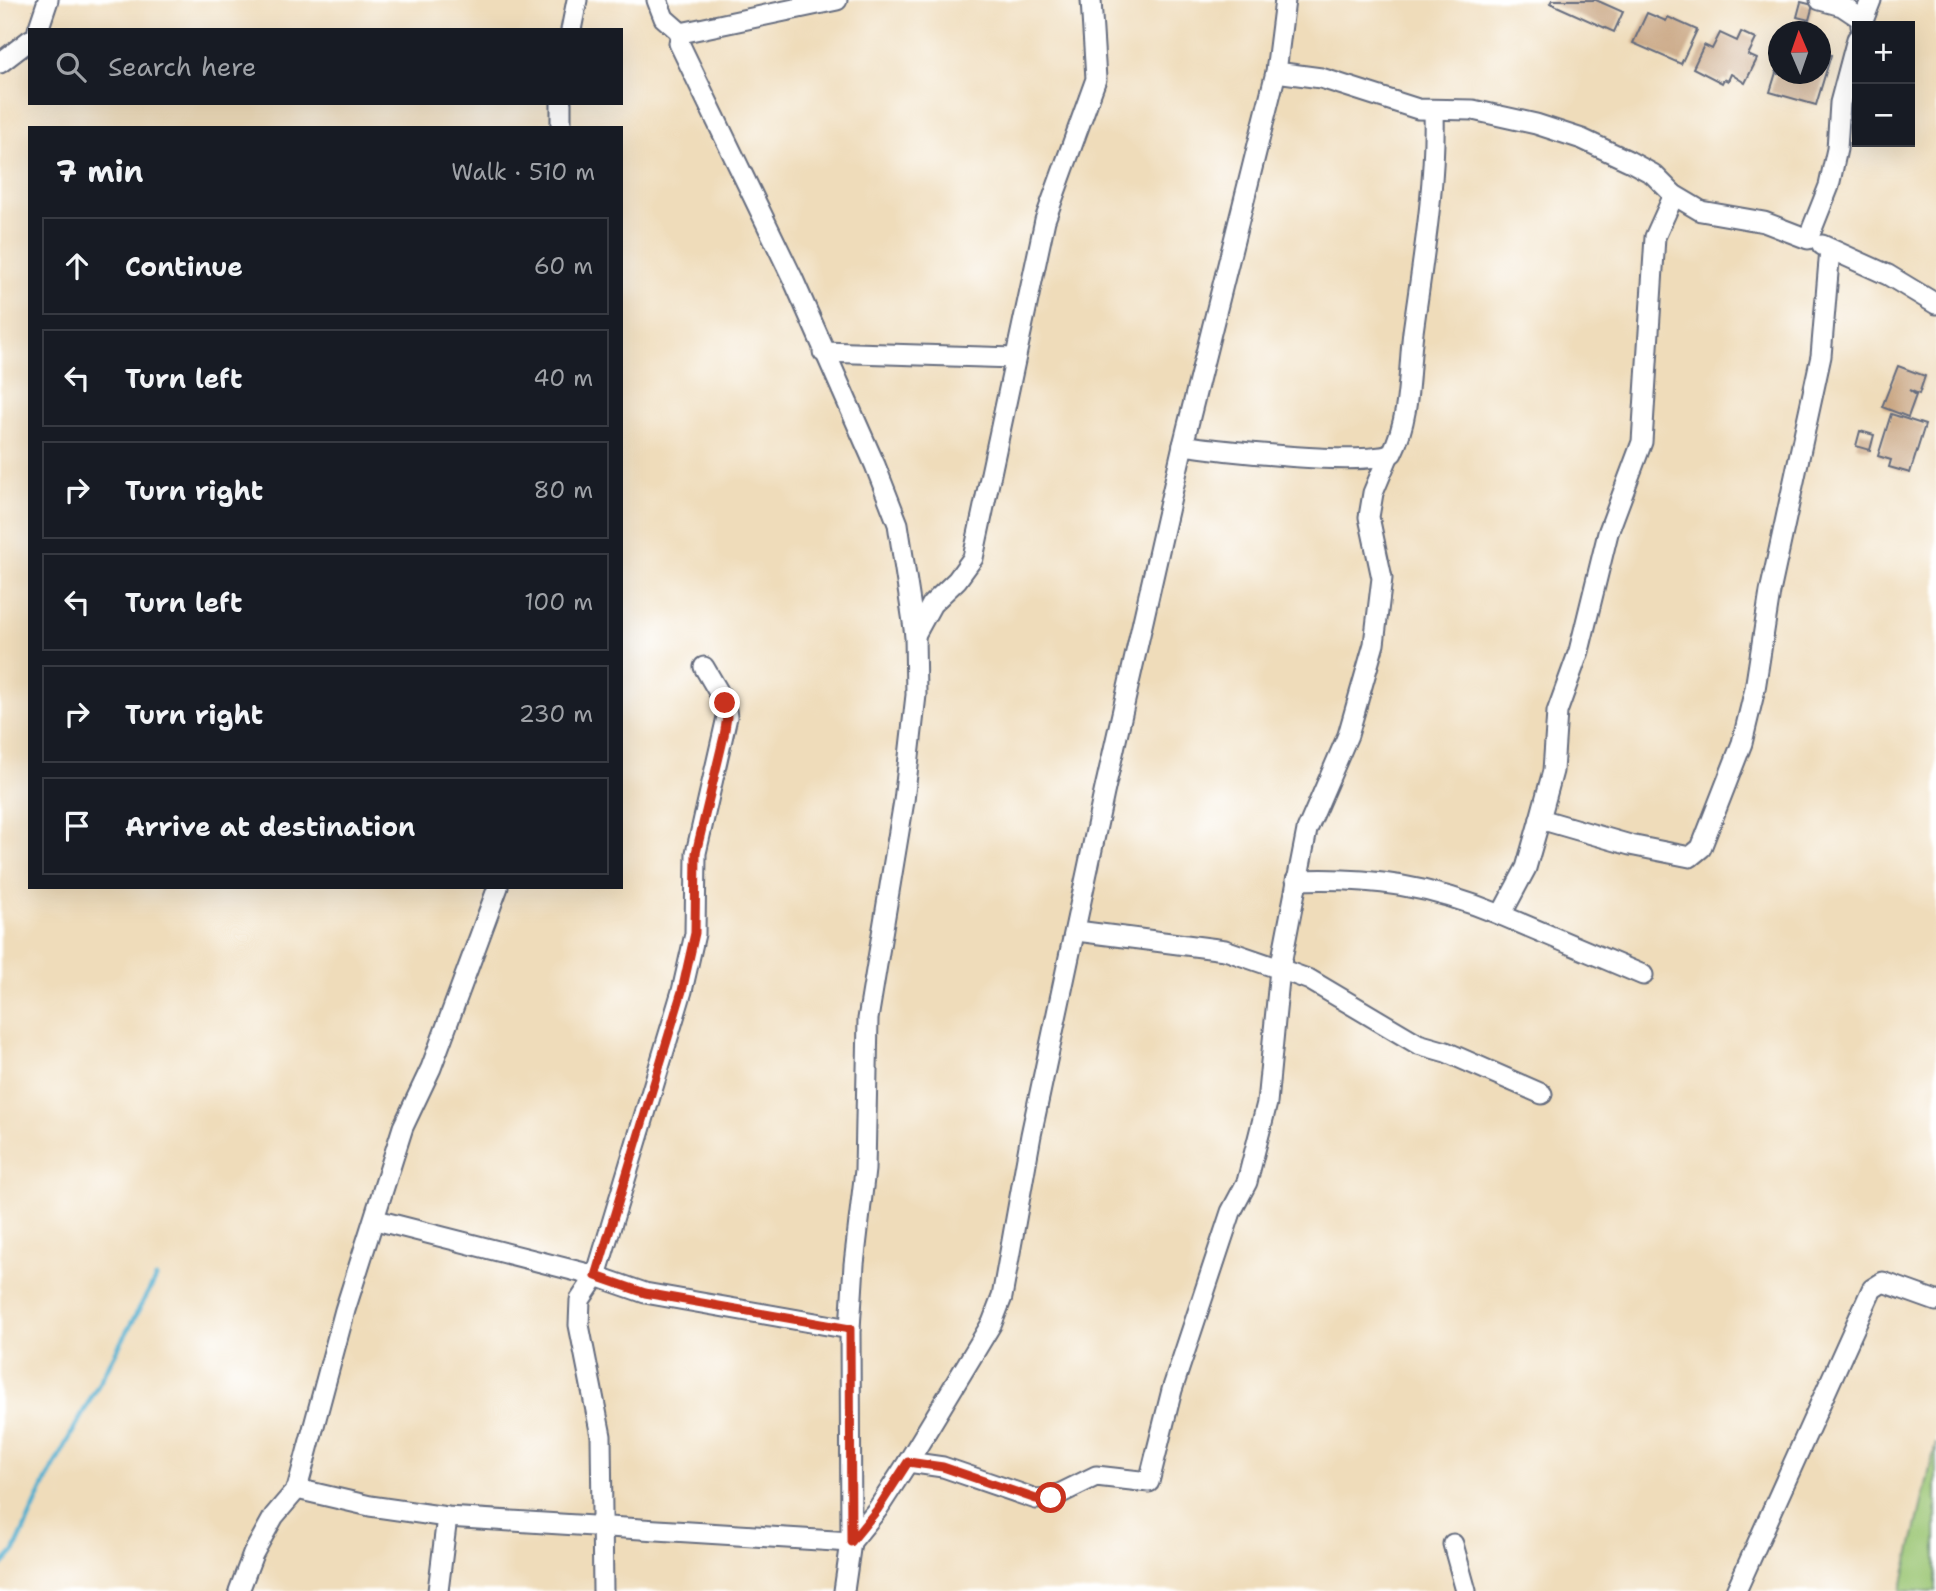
<!DOCTYPE html>
<html lang="en">
<head>
<meta charset="utf-8">
<style>
	body { margin:0; font-family:"Shantell Sans",sans-serif; background:#20242c; color:#f1f3f6 }
	.controls { position:absolute; right:21px; top:21px; display:grid; overflow:hidden; border-radius:0px; box-shadow:0 7px 28px #0002 }
	.controls button { width:63px; height:63px; display:grid; place-items:center; padding:0; border:0; border-bottom:2px solid #363941; background:#171b24; color:#f1f3f6; font:35px sans-serif }
	.compass { position:absolute; left:1768px; top:21px; width:63px; height:63px; border-radius:50%; background:#171b24; box-shadow:0 7px 28px #0002; rotate:358deg }
	.stop { position:absolute; width:21px; height:21px; margin:-16px; border:5px solid #c8321e; border-radius:50%; background:#fff }
	.stop.end { background:#c8321e; border-color:#fff; box-shadow:0 2px 7px #0008 }
	.list { margin:0; padding:0; list-style:none }
	h2 { display:flex; justify-content:space-between; align-items:center; height:91px; margin:0; padding:0 28px; font-size:30px }
	h2 small { font-size:23px; font-weight:400; color:#9ea1a6 }
	.list li { display:grid; grid-template-columns:46px 1fr auto; gap:21px; align-items:center; box-sizing:border-box; height:98px; margin:0 14px 14px; padding:0 14px; border:2px solid #363941; border-radius:0px }
	.list b { display:block; font-size:26px; white-space:nowrap }
	.list em { font-size:23px; font-style:normal; color:#9ea1a6 }
	.icon { flex:none; width:38px; height:38px; fill:none; stroke:currentColor; stroke-width:2; stroke-linecap:round; stroke-linejoin:round }
	.map { position:relative; flex:none; width:1936px; height:1591px; overflow:hidden }
	.search { position:absolute; background:#171b24; box-shadow:0 7px 28px #0002; left:28px; top:28px; width:595px; height:77px; display:flex; align-items:center; gap:18px; box-sizing:border-box; padding:0 24px; border-radius:0px; color:#9ea1a6; font-size:26px }
	.panel { position:absolute; background:#171b24; box-shadow:0 7px 28px #0002; left:28px; top:126px; width:595px; height:763px; border-radius:0px }
	.map>svg:first-child { display:block }
	.green { fill:#9ac572; stroke:#5a7a68; stroke-width:2 }
	.lines { fill:none; stroke-linecap:round; stroke-linejoin:round }
	.stream { stroke:#4faece; stroke-width:5 }
	.building { fill:#c9a682 }
	.minor-casing { stroke:#656c7e; stroke-width:23 }
	.minor { stroke:#fff; stroke-width:19 }
	.route { stroke:#c8321e; stroke-width:9 }
</style>
</head>
<body>
<div class="map">
<svg width="1936" height="1591" viewBox="0 0 1936 1591">
	<rect width="100%" height="100%" fill="#fff"/>
	<filter id="ink" filterUnits="userSpaceOnUse"><feTurbulence type="fractalNoise" baseFrequency=".0143" numOctaves="2"/><feDisplacementMap in="SourceGraphic" scale="14" xChannelSelector="R" yChannelSelector="G"/><feConvolveMatrix kernelMatrix="1 2 1 2 8 2 1 2 1" color-interpolation-filters="sRGB"/></filter>
	<filter id="wash" filterUnits="userSpaceOnUse"><feTurbulence type="fractalNoise" baseFrequency=".00686" numOctaves="4" result="noise"/><feDisplacementMap in="SourceGraphic" scale="28" xChannelSelector="R" yChannelSelector="G"/><feGaussianBlur stdDeviation="1.57" result="paint"/><feColorMatrix in="noise" values="0 0 0 0 0 0 0 0 0 0 0 0 0 0 0 0 0 1.4 0 .05"/><feComposite in="paint" operator="in"/></filter>
	<g filter="url(#wash)">
		<rect width="100%" height="100%" fill="#efdcba"/>
		<!-- green -->
		<polygon class="green" points="1936,1443 1936,1591 1901,1591"/>
		<g class="lines">
			<!-- stream -->
			<polyline class="stream" points="0,1567 14,1552 46,1481 156,1278"/>
		</g>
		<g id="blocks">
			<!-- building -->
			<g class="building">
				<polygon points="1552,0 1596,0 1623,12 1614,32 1550,3"/>
				<polygon points="1801,2 1813,5 1809,20 1797,17"/>
				<polygon points="1647,13 1666,21 1668,17 1697,30 1681,64 1633,43"/>
				<polygon points="1741,32 1756,39 1748,55 1757,59 1745,83 1731,74 1728,81 1724,79 1722,83 1693,68 1704,45 1712,49 1720,33 1737,41"/>
				<polygon points="1820,52 1831,55 1816,105 1770,92 1778,66 1778,74 1820,74"/>
				<polygon points="1898,366 1925,376 1919,394 1909,390 1916,395 1908,417 1882,407"/>
				<polygon points="1891,414 1925,425 1910,473 1889,467 1891,460 1878,456"/>
				<polygon points="1860,431 1874,435 1870,450 1856,446"/>
			</g>
		</g>
	</g>
	<g filter="url(#ink)">
		<use href="#blocks" fill-opacity="0" stroke="#656c7e" stroke-width="2"/>
		<g class="lines">
			<!-- minor casing -->
			<g class="minor-casing">
				<g id="minor">
					<polyline points="657,0 664,18 681,33"/>
					<polyline points="1820,0 1842,6 1863,20"/>
					<polyline points="1861,26 1871,0"/>
					<polyline points="38,30 48,0"/>
					<polyline points="571,30 577,0"/>
					<polyline points="681,33 679,43 793,279 875,465 898,524 915,635 916,695 904,801 868,1019 865,1170 854,1264 850,1329 851,1542 844,1591"/>
					<polyline points="681,33 837,0"/>
					<polyline points="0,63 30,40"/>
					<polyline points="1276,72 1321,78 1418,109 1473,110 1536,124 1582,139 1629,161 1653,174 1674,195 1701,211 1764,222 1808,239 1829,186 1837,149 1840,103 1857,39"/>
					<polyline points="561,128 561,103"/>
					<polyline points="1822,245 1888,275 1936,304"/>
					<polyline points="823,352 1015,358"/>
					<path d="M1183,445C1213,450 1375,468 1392,453C1411,415 1408,373 1413,332C1423,259 1436,185 1434,111"/>
					<polyline points="915,635 932,604 957,580 973,558 1045,220 1096,79 1091,0"/>
					<polyline points="1540,819 1553,771 1557,712 1579,651 1608,533 1642,442 1655,237 1674,195"/>
					<path d="M1296,880C1372,877 1431,886 1501,915L1526,868L1540,819L1630,845L1690,857L1701,848L1742,743L1755,689L1770,592L1821,356L1830,249"/>
					<polyline points="1501,915 1643,975"/>
					<polyline points="1077,931 1225,950 1280,969 1307,830 1348,735 1374,644 1382,578 1369,517 1373,493 1388,457"/>
					<polyline points="376,1220 596,1276 645,1293 850,1329"/>
					<polyline points="908,1462 943,1467 1036,1499 1051,1498 1096,1476 1149,1482 1172,1390 1231,1212 1247,1182 1267,1103 1280,969 1310,980 1418,1044 1446,1052 1542,1094"/>
					<polyline points="297,1489 370,1506 447,1517 851,1542 877,1510 908,1462 992,1323 1002,1297 1031,1135 1104,793 1183,445 1276,72 1285,0"/>
					<polyline points="1453,1544 1466,1591"/>
					<polyline points="239,1591 253,1554 274,1516 297,1489 345,1310 403,1127 431,1068 498,887"/>
					<polyline points="438,1591 447,1517"/>
					<polyline points="603,1591 601,1436 579,1325 580,1300 596,1276 682,991 695,934 696,853 727,717 725,703 704,667"/>
					<polyline points="1736,1591 1872,1289 1883,1282 1936,1301"/>
				</g>
			</g>
			<!-- minor -->
			<use href="#minor" class="minor"/>
		</g>
	</g>
	<g class="lines" filter="url(#ink)">
		<!-- route -->
		<polyline class="route" points="725,703 727,717 724,736 696,853 695,933 682,991 596,1276 645,1293 850,1329 851,1542 877,1510 908,1462 943,1467 1036,1499 1051,1498"/>
	</g>
</svg>
<div class="controls">
<button>+</button>
<button>−</button>
</div>
<svg class="compass" viewBox="-18 -18 36 36"><path d="M0-13l5 13h-10z" fill="#e53935"/><path d="M0 13l5-13h-10z" fill="#9ea1a6"/></svg>
<div class="stop" style="left:1051px;top:1498px"></div>
<div class="stop end" style="left:725px;top:703px"></div>
<div class="search"><svg class="icon" aria-label="search" viewBox="0 0 24 24"><circle cx="10" cy="10" r="6"/><path d="M15 15l6 6"/></svg>Search here</div>
<section class="panel">
<h2>7 min<small>Walk · 510 m</small></h2>
<ul class="list">
<li><svg class="icon" aria-label="ahead" viewBox="0 0 24 24"><path d="M12 20V5M6 11l6-6 6 6"/></svg><div><b>Continue</b></div><em>60 m</em></li>
<li><svg class="icon" aria-label="left" viewBox="0 0 24 24"><path d="M17 20v-9H6M10 6l-5 5 5 5"/></svg><div><b>Turn left</b></div><em>40 m</em></li>
<li><svg class="icon" aria-label="right" viewBox="0 0 24 24"><path d="M7 20v-9h11M14 6l5 5-5 5"/></svg><div><b>Turn right</b></div><em>80 m</em></li>
<li><svg class="icon" aria-label="left" viewBox="0 0 24 24"><path d="M17 20v-9H6M10 6l-5 5 5 5"/></svg><div><b>Turn left</b></div><em>100 m</em></li>
<li><svg class="icon" aria-label="right" viewBox="0 0 24 24"><path d="M7 20v-9h11M14 6l5 5-5 5"/></svg><div><b>Turn right</b></div><em>230 m</em></li>
<li><svg class="icon" aria-label="arrive" viewBox="0 0 24 24"><path d="M6 21V4h12l-3 4 3 4H6"/></svg><div><b>Arrive at destination</b></div></li>
</ul>
</section>
</div>
</body>
</html>
